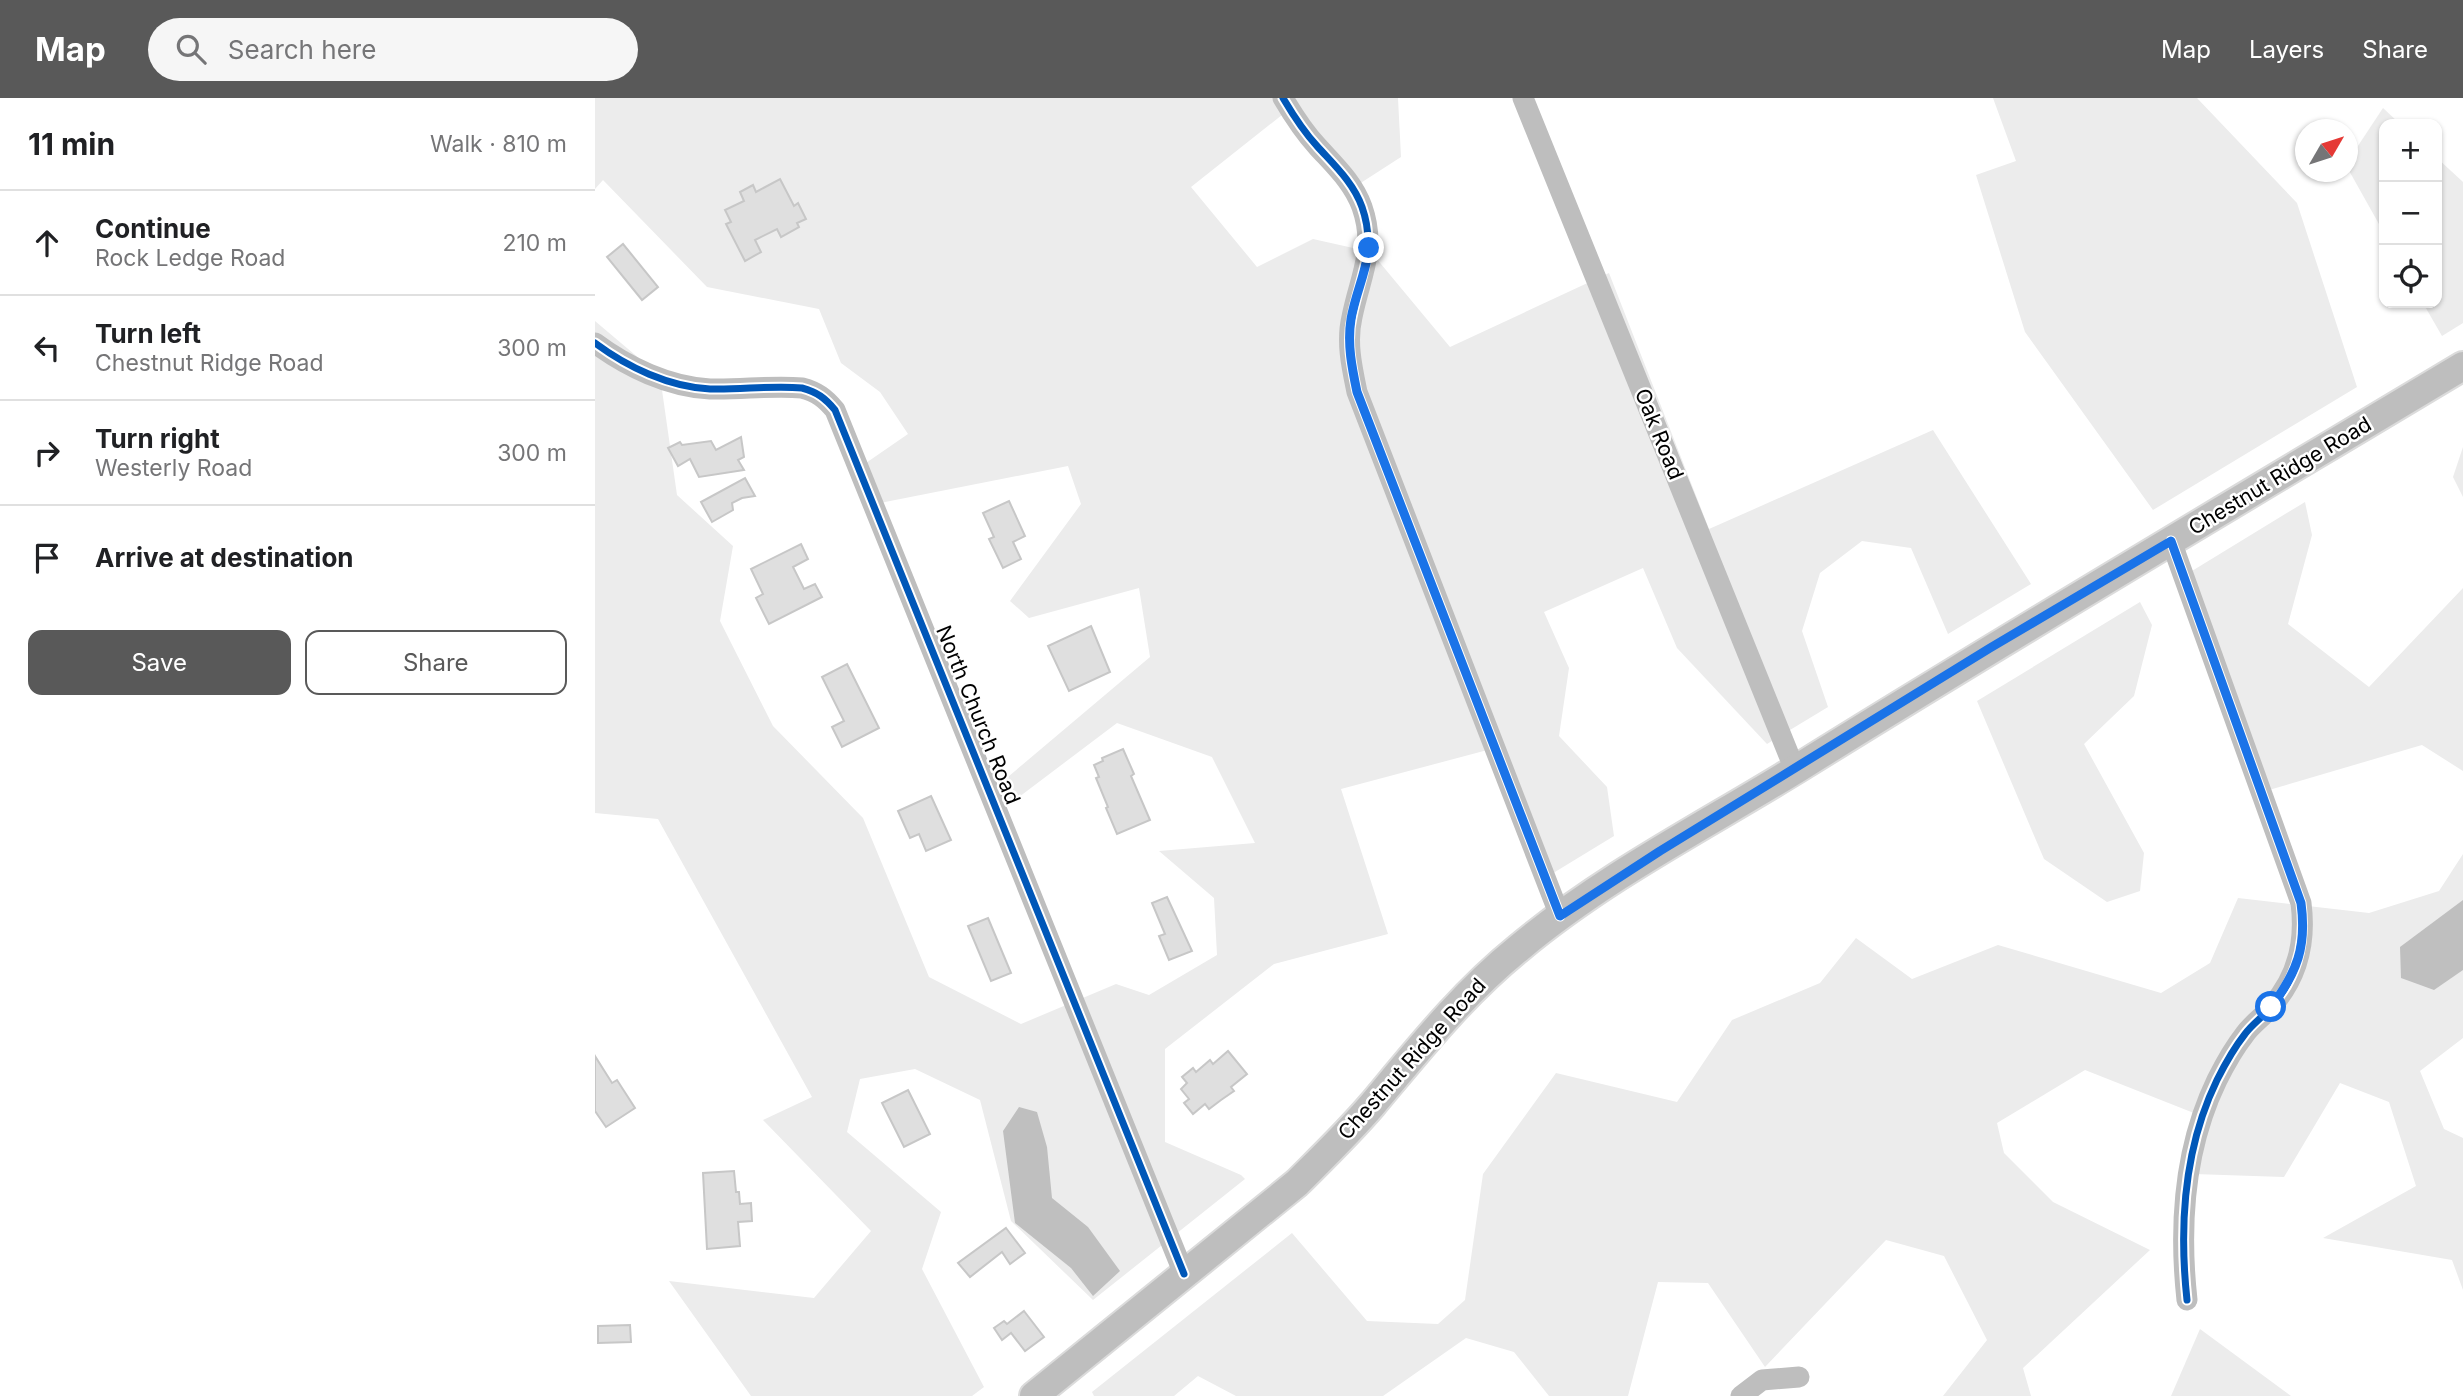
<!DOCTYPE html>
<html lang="en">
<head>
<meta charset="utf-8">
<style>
	body { margin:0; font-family:Inter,sans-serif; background:#f6f6f6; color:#202124 }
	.controls { position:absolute; right:21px; top:21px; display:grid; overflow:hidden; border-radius:14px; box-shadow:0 2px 5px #0004 }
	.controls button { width:63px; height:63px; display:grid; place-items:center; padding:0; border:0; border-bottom:2px solid #e0e0e0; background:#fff; color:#202124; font:35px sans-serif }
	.compass { position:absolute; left:1700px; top:21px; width:63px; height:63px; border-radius:50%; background:#fff; box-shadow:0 2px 5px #0004; rotate:51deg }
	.stop { position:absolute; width:21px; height:21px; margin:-16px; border:5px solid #1a73e8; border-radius:50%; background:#fff }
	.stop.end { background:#1a73e8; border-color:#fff; box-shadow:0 2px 7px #0008 }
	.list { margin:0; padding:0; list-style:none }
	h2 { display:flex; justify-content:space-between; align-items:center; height:91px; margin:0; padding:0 28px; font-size:30px }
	h2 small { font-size:23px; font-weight:400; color:#757577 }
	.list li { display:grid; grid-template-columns:46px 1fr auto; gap:21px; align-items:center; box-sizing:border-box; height:105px; padding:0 28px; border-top:2px solid #e0e0e0 }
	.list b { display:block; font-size:26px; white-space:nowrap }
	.list p { margin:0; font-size:23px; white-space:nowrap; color:#757577 }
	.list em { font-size:23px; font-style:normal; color:#757577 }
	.actions { display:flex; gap:14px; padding:21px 28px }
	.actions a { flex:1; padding:16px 0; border:2px solid #595959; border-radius:14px; text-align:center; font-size:24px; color:#595959 }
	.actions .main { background:#595959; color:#fff }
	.icon { flex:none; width:38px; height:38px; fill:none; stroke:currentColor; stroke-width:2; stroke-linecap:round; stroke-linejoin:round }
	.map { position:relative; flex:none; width:1868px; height:1298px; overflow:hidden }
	header { display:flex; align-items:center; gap:42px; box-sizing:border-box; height:98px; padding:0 35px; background:#595959; color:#fff }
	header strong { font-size:33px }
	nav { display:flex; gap:38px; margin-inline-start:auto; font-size:24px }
	.search { width:490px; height:63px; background:#f6f6f6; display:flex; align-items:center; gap:18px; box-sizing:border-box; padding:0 24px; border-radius:38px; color:#757577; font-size:26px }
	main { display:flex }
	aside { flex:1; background:#fff }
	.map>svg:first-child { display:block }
	.green { fill:#ececec }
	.water { fill:#bfbfbf }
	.building { fill:#dfdfdf; stroke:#c7c7c7; stroke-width:2 }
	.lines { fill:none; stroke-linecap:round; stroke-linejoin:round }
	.major-casing { stroke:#dbdbdb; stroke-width:32 }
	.minor { stroke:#bebebe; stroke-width:21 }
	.major { stroke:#bebebe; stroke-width:28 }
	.cycleway-casing { stroke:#fff; stroke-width:11 }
	.cycleway { stroke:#0057b8; stroke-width:7 }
	.route { stroke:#1a73e8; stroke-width:9 }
	.labels { text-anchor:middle; stroke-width:5; stroke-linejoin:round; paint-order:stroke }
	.street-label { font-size:21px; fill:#000; stroke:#fff }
</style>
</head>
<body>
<header>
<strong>Map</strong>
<div class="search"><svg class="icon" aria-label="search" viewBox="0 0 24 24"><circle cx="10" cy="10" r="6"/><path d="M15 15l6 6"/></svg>Search here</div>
<nav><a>Map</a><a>Layers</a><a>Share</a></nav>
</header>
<main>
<aside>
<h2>11 min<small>Walk · 810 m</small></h2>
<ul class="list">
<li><svg class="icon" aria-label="ahead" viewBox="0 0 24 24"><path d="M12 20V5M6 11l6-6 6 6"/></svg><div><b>Continue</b><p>Rock Ledge Road</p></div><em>210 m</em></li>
<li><svg class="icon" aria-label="left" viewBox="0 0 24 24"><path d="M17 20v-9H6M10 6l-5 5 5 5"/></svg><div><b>Turn left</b><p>Chestnut Ridge Road</p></div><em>300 m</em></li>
<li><svg class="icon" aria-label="right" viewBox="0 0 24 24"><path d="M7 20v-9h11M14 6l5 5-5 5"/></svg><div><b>Turn right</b><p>Westerly Road</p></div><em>300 m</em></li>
<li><svg class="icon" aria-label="arrive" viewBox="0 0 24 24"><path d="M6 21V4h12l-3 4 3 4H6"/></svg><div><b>Arrive at destination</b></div></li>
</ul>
<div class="actions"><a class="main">Save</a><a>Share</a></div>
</aside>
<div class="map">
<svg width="1868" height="1298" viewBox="0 0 1868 1298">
	<rect width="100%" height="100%" fill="#fff"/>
	<!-- green -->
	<g class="green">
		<polygon points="0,0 803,0 806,59 761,88 702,5 596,89 662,169 718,141 776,154 855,249 1014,175 1114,431 1338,332 1436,486 1353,536 1316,450 1267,443 1225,475 1207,533 1233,609 1172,646 1082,550 1048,470 949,514 974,570 964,638 1012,689 1019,738 955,777 900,650 746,691 793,836 679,866 570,951 570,1044 646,1077 650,1081 498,1202 416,1123 385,1002 320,971 265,981 252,1034 346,1114 327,1171 389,1289 377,1298 156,1298 74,1183 219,1200 276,1133 168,1022 217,999 63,721 0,715 0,223 65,278 82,397 138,448 125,523 178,628 268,720 334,879 426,926 521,886 554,897 622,857 619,800 564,753 660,745 617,659 522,625 412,708 401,689 555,559 544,490 434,520 415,503 486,406 473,368 285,405 268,367 313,336 285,294 246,265 224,211 112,189 8,82 0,91"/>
		<polygon points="1398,0 1602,0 1702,105 1762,289 1558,412 1430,234 1381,77 1421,63"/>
		<polygon points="1788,10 1805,26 1789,26 1789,135 1752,69 1753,63"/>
		<polygon points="1842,60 1868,84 1868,225 1847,238 1828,205 1842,205"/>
		<polygon points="1868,349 1868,399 1858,379"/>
		<polygon points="1710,404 1717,437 1693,526 1774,589 1868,490 1868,673 1827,647 1674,692 1592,476"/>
		<polygon points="1545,504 1557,527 1539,598 1489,646 1549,755 1545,793 1512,804 1449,761 1382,603"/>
		<polygon points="1868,756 1868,940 1825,973 1849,1031 1868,1040 1868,1192 1857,1162 1728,1140 1821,1088 1794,1004 1745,985 1689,1079 1599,1076 1614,1021 1490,972 1402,1025 1409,1055 1458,1104 1555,1152 1428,1270 1436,1298 1348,1298 1392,1242 1349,1158 1291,1142 1170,1269 1113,1185 1063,1184 1033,1298 954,1298 919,1254 871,1240 788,1298 641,1298 603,1278 579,1298 499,1298 497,1294 697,1135 772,1223 843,1226 870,1202 888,1076 961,975 1082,1004 1137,922 1225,885 1261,840 1317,881 1403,847 1566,895 1615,865 1643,800 1774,815 1844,793"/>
		<polygon points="1605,1231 1696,1298 1576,1298"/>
	</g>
	<!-- water -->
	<g class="water">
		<polygon points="1868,802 1868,872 1839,892 1806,880 1805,849"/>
		<polygon points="424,1009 442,1014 452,1049 457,1100 493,1129 525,1173 498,1198 476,1170 420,1125 408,1033"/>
	</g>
	<!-- building -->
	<g class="building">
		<polygon points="185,81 199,108 203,105 211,121 202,125 204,129 186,139 182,131 160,142 166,154 150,163 131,126 136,124 130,112 149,103 145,94 158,87 161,94"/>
		<polygon points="28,146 63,189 47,202 12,159"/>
		<polygon points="146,339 149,359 143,362 149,372 104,379 95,361 83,368 73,350 85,344 87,347 116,343 121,352"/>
		<polygon points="150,380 160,398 147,400 137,405 138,412 117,424 106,404"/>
		<polygon points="414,403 430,438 418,444 426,461 408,470 394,441 399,439 388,415"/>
		<polygon points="206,446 213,461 198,469 209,491 220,486 227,499 174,526 161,500 168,496 156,471"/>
		<polygon points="496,528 515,574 474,593 453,548"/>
		<polygon points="252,566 284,630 247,649 237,629 249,623 227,579"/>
		<polygon points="528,651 539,676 536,678 555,722 522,736 511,710 513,709 501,680 504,679 499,667 508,663 507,660"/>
		<polygon points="336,698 356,742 331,753 324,736 315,740 303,713"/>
		<polygon points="572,799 597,853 574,862 564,838 570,836 557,805"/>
		<polygon points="393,820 416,875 396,883 373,828"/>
		<polygon points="633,953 652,976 636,989 639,993 626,1002 614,1011 610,1006 598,1016 589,1005 594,1001 586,991 592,985 587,979 598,970 601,974 615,962 618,966"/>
		<polygon points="0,958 17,985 22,982 40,1010 11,1029 0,1013"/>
		<polygon points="313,992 335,1036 309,1049 287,1005"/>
		<polygon points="139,1073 141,1094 144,1094 145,1106 156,1105 157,1123 143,1124 145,1148 112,1151 108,1075"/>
		<polygon points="411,1130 430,1155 415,1166 407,1154 375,1179 363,1165"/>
		<polygon points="429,1213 449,1239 430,1253 416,1235 407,1242 399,1230 409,1223 412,1226"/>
		<polygon points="35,1227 36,1244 3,1245 3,1228"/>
	</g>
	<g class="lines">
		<!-- major casing -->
		<g class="major-casing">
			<path id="major" d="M439,1298L702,1085C727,1060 753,1035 777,1007C823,952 867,896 924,850C1010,778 1113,726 1208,667C1426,531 1648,400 1868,268"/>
		</g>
		<!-- minor -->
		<g class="minor">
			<path d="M688,0C698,17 709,34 722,48C739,67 758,84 767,109C782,152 765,178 757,219C751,244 757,270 762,294L965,818"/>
			<polyline points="928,0 1200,672"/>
			<path d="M0,245C32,269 74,289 115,291C146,292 177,287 207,290C222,294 230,300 240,312L589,1176"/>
			<path d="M1576,443L1706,805C1711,844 1703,879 1676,909C1668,919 1657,926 1650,936C1639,950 1630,966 1622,982C1589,1050 1584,1128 1592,1202"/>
			<polyline points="1146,1298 1167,1282 1204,1279"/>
		</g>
		<!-- major -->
		<use href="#major" class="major"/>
		<!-- cycleway casing -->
		<g class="cycleway-casing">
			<g id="cycleway">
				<path d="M688,0C698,17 709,34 722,48C739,67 758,84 767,109C782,152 765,178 757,219C751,244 757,270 762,294L965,818"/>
				<path d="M0,245C32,269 74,289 115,291C146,292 177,287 207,290C222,294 230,300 240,312L589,1176"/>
				<path d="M1576,443L1706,805C1711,844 1703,879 1676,909C1668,919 1657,926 1650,936C1639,950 1630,966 1622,982C1589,1050 1584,1128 1592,1202"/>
			</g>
		</g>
		<!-- cycleway -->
		<use href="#cycleway" class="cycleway"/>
	</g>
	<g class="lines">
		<!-- route -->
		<path class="route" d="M774,150C771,175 760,197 756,221C752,246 757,270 762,294L965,818L1065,753L1395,550L1576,443L1706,805C1712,849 1702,874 1676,909"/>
	</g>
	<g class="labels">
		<!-- street labels -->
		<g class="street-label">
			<text transform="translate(1064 336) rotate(68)" y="7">Oak Road</text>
			<text transform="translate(1685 378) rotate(-31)" y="7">Chestnut Ridge Road</text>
			<text transform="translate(383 617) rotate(68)" y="7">North Church Road</text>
			<text transform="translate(817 961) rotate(-48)" y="7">Chestnut Ridge Road</text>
		</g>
	</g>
</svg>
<div class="controls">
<button>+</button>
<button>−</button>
<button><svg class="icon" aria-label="locate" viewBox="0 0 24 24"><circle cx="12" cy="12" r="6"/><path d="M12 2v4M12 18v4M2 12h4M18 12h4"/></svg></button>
</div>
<svg class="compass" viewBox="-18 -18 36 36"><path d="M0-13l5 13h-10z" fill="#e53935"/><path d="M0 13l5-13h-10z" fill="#757577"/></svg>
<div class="stop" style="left:1676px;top:909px"></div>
<div class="stop end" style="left:774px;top:150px"></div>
</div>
</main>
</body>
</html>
